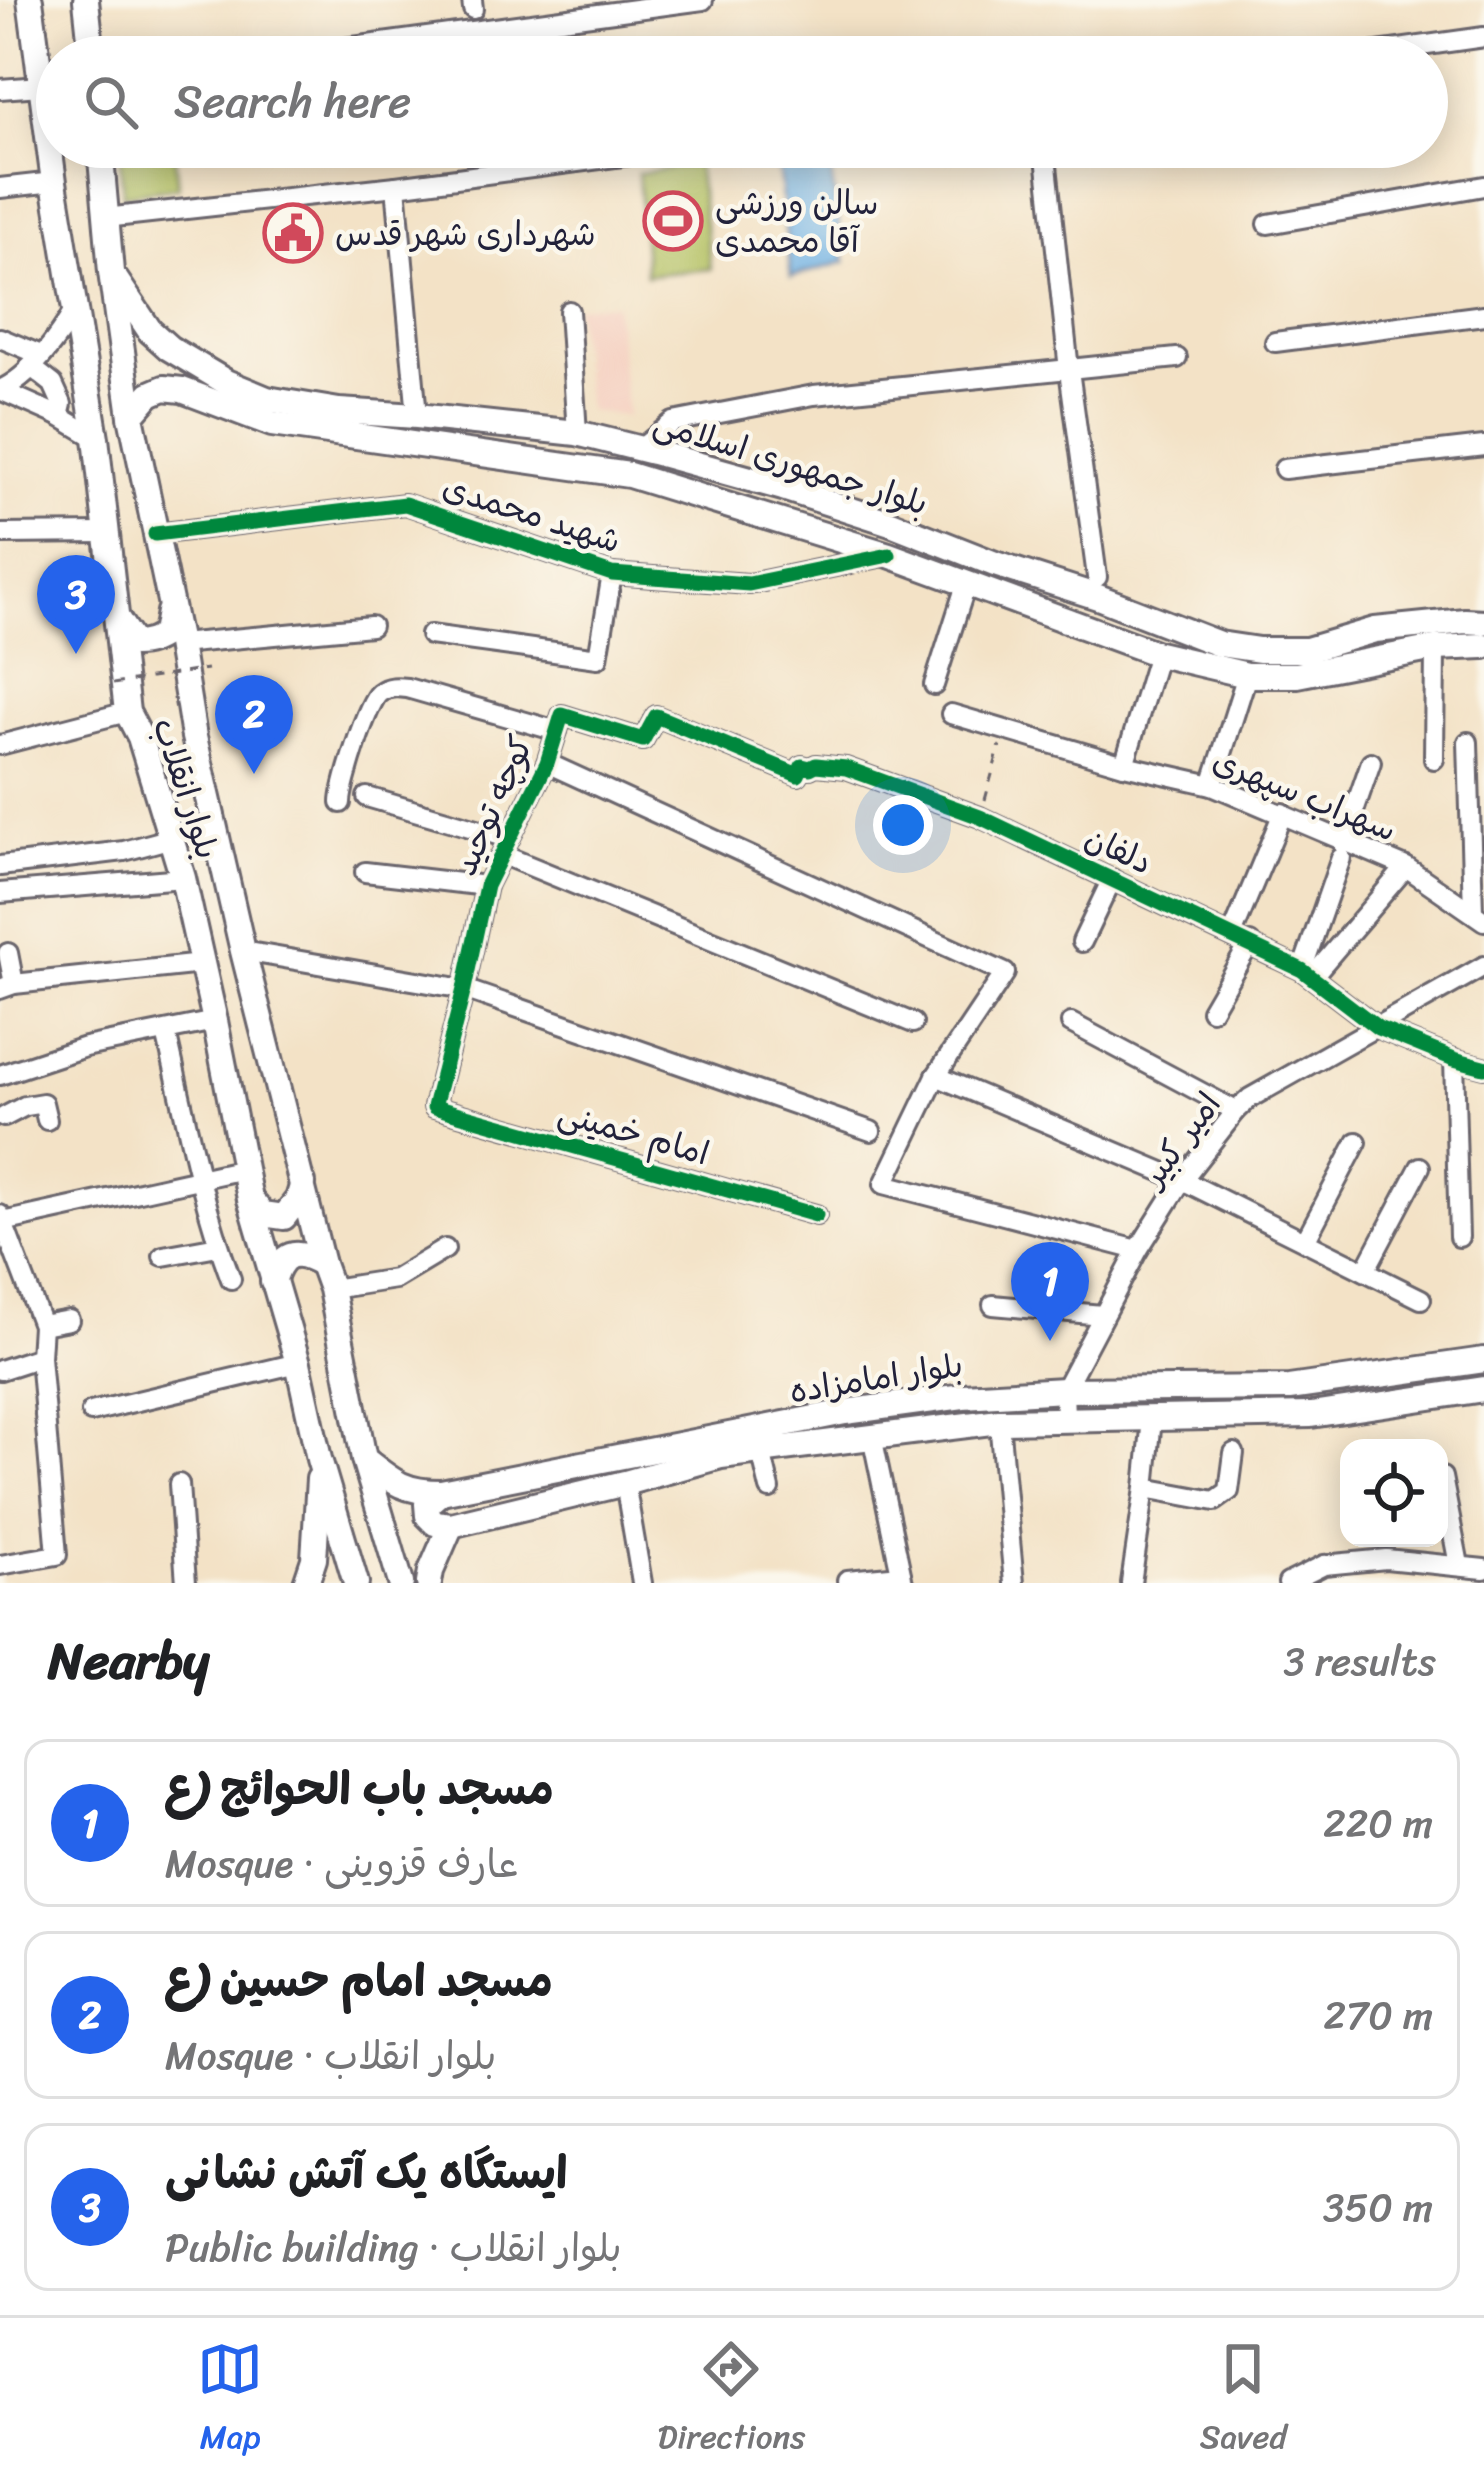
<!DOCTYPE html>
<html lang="en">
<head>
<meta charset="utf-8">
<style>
	body { margin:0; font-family:Sriracha,"Playpen Sans Arabic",sans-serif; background:#f2f2f2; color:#202124 }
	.controls { position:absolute; right:36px; bottom:36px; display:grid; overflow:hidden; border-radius:24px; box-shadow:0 6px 30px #0003 }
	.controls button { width:108px; height:108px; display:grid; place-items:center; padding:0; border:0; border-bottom:3px solid #e0e0e0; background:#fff; color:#202124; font:60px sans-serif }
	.you { position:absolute; left:903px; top:825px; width:42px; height:42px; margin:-30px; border:9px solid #fff; border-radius:50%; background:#1a73e8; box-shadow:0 0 0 18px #1a73e833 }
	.badge { display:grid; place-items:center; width:78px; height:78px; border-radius:50%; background:#2563eb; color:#fff; font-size:39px; font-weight:700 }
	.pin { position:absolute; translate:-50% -99px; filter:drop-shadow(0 3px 6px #0008) }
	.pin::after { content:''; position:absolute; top:63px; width:42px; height:36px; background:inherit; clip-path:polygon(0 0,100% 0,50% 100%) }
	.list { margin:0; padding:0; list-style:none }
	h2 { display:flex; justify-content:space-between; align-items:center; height:156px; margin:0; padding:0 48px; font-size:51px }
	h2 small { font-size:39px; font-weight:400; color:#757577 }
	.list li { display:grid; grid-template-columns:78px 1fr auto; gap:36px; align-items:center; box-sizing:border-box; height:168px; margin:0 24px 24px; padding:0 24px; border:3px solid #e0e0e0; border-radius:24px }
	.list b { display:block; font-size:45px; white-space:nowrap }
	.list p { margin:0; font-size:39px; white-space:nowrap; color:#757577 }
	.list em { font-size:39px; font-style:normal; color:#757577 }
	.icon { flex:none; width:66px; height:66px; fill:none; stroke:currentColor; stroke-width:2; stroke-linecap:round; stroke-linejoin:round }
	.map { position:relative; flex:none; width:1484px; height:1583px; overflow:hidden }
	.search { position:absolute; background:#fff; box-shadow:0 6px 30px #0003; left:36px; right:36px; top:36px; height:132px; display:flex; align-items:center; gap:30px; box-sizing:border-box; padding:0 42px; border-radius:66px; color:#757577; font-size:45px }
	.sheet { height:732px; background:#fff }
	nav { display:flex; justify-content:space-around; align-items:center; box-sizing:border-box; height:168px; border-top:3px solid #e0e0e0; background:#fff; font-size:33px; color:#757577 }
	nav a { display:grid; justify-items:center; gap:6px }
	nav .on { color:#2563eb }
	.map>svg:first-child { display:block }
	.built { fill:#f5d2c2 }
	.green { fill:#b4c163; stroke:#6b724f; stroke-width:3 }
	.water { fill:#6eb0e3; stroke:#48698f; stroke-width:3 }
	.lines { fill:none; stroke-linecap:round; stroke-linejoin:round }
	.minor-casing { stroke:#6b656c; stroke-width:24 }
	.major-casing { stroke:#6b656c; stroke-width:30 }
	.path { stroke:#6b656c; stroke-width:3; stroke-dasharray:9 9; stroke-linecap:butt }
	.minor { stroke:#fff; stroke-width:18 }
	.major { stroke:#fff; stroke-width:24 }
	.path-bridge { stroke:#6b656c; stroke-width:3; stroke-dasharray:9 9; stroke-linecap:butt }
	.cycleway-casing { stroke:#fbf7ec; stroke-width:22 }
	.cycleway { stroke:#00873e; stroke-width:15 }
	.labels { text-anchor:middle; stroke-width:9; stroke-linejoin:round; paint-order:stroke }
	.poi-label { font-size:33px; fill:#22223b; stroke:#fbf7ec; text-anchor:start }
	.street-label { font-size:33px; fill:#22223b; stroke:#fbf7ec }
</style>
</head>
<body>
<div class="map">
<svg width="1484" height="1583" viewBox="0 0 1484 1583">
	<rect width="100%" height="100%" fill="#fbf7ec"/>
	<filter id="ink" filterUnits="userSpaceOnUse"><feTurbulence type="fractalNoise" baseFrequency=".00833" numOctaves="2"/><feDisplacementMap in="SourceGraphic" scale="24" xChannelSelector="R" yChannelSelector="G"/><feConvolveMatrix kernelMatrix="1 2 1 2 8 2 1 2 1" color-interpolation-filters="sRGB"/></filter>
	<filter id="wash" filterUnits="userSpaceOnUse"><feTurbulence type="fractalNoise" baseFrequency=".004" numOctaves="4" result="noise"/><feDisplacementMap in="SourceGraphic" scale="48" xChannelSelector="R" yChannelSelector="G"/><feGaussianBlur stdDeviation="2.7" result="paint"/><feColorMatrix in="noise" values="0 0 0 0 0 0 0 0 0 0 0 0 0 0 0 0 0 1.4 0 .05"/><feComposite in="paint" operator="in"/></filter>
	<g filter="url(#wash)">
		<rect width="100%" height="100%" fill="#f3e2c6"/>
		<!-- built -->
		<polygon class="built" points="615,304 627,416 588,411 575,306"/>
		<!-- green -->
		<g class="green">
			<polygon points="119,147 174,147 178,187 123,195"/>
			<polygon points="697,165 711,269 646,275 638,173"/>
		</g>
		<!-- water -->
		<polygon class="water" points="827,149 845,262 791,277 777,154"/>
	</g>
	<g filter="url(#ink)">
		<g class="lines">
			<!-- minor casing -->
			<g class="minor-casing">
				<g id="minor">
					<polyline points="472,0 473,9"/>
					<polyline points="278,57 703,0"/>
					<polyline points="1342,57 1484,37"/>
					<polyline points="0,89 41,86"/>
					<polyline points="1045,147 1069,370 1097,577"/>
					<polyline points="396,186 417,416"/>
					<polyline points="0,188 54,182"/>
					<polyline points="105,218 396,186 691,147"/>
					<polyline points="1268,224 1484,186"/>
					<polyline points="569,311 577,433"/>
					<polyline points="0,338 41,355"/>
					<polyline points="1275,342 1484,315"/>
					<polyline points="30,366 53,384 62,404 59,416"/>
					<path d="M0,390C30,377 59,337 75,309"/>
					<polyline points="0,390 59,416 96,438"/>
					<polyline points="639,450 673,422 814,395 1177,358"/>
					<polyline points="1284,469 1484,446"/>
					<polyline points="0,534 106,533"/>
					<polyline points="155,534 405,504 612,574 749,584 884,556"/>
					<polyline points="430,635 598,658 612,574"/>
					<polyline points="179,644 371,626"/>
					<polyline points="934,685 966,585"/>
					<polyline points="951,714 1124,765 1212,785 1406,867 1484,921"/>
					<polyline points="1468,742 1473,912"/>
					<polyline points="0,745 127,712"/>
					<polyline points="1434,759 1435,648"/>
					<polyline points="547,763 1005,973 936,1076 884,1184 1138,1250"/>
					<polyline points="1124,765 1158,654"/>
					<polyline points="1212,785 1247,675"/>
					<polyline points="367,797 508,838"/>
					<path d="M341,803C341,786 367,703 379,693C388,686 397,687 407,688L557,731"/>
					<polyline points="1343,843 1371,762"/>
					<polyline points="503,855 913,1023"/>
					<polyline points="0,866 124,851 172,838"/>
					<polyline points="365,872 486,886"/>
					<polyline points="0,893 183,878"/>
					<polyline points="1232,935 1283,813"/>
					<polyline points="1082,942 1112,879"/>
					<polyline points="243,951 464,989 871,1131"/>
					<polyline points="8,953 14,984"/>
					<polyline points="1302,970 1341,858"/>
					<polyline points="1312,977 1406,867"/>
					<polyline points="0,989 14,984 202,964"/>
					<polyline points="1211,1010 1250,943"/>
					<polyline points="1071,1023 1236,1111"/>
					<path d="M166,1032C185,1115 201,1200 231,1279"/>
					<polyline points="1454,1059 1459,1237"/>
					<polyline points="0,1075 85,1047 215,1021"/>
					<polyline points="936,1076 1182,1180 1421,1299"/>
					<polyline points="4,1117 25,1106 43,1103 47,1120"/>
					<polyline points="0,1215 42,1325 40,1357 57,1555 0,1565"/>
					<polyline points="816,1215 434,1107 464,989 486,886 547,763 562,715 643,740 656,716 798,775 802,766 810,768 816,765 846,768 980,817 1302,970 1378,1028 1454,1059 1484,1067"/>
					<polyline points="3,1222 244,1169"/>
					<polyline points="1305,1241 1357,1142"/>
					<polyline points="163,1256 218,1246"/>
					<polyline points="1365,1271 1420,1167"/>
					<polyline points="331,1289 395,1279 445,1249"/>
					<polyline points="993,1305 1102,1315"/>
					<polyline points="42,1325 69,1320"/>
					<polyline points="0,1370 40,1357"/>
					<polyline points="91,1412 298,1363"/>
					<polyline points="1065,1418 1064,1390 1138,1250 1182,1180 1236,1111 1250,1098 1484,966"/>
					<polyline points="999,1421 1014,1583"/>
					<polyline points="872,1436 903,1583"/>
					<polyline points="761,1451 770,1489"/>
					<polyline points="1442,1477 1459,1565"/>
					<polyline points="625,1483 642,1583"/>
					<polyline points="179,1484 186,1583"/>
					<polyline points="1145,1488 1215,1501 1229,1491 1234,1453"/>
					<polyline points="847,1580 901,1575"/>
					<polyline points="1131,1583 1145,1488 1152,1419"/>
					<polyline points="1288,1583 1324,1565 1386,1559 1484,1569"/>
				</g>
			</g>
			<!-- major casing -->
			<g class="major-casing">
				<g id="major">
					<polyline points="30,0 54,182 96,438 127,712 140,737 183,878 215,1021 250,1199 298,1363 319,1459 356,1583"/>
					<polyline points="86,0 92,57"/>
					<polyline points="100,147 111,272 131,416 179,644 194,737 243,951 322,1264 331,1289 364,1459 401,1583"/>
					<polyline points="116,280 150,331 169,348 226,382 267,399 339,411 417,416 577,433 653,452 783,488 891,523 995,564 1098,597 1219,644 1259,650 1307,650 1375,630 1465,621 1484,622"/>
					<polyline points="131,416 150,394 164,388 182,390 272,424 629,475 889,555 1158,654 1247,675 1297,675 1435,648 1484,646"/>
					<path d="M118,620L134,644C147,644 154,641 165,634L169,612"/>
					<polyline points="250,1199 263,1214 284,1217 298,1199 303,1183"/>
					<path d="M273,1282C282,1252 295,1248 322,1264"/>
					<path d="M364,1459C393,1482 404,1492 441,1492L845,1412L963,1396L1064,1390L1289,1388L1484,1360"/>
					<polyline points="441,1492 427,1504 428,1516 435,1523 451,1525 625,1483 721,1456 999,1421 1311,1415 1484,1389"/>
					<polyline points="306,1583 314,1559 319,1479"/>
					<polyline points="429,1583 431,1571 451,1525"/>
				</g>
			</g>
			<!-- path -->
			<polyline class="path" points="985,800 1000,745"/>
			<!-- minor -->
			<use href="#minor" class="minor"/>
			<!-- major -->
			<use href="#major" class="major"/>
			<!-- path-bridge -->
			<polyline class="path-bridge" points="113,684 207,669"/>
			<!-- cycleway casing -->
			<g class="cycleway-casing">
				<g id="cycleway">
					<polyline points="155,534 405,504 612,574 749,584 889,555"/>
					<polyline points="816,1215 434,1107 464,989 486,886 547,763 562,715 643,740 656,716 798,775 802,766 810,768 816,765 846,768 980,817 1302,970 1378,1028 1454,1059 1484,1067"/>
				</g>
			</g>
			<!-- cycleway -->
			<use href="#cycleway" class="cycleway"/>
		</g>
	</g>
	<!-- icons -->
	<defs>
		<g id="stadium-ring" transform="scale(3)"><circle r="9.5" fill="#fbf7ec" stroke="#d1495b" stroke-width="1.5"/><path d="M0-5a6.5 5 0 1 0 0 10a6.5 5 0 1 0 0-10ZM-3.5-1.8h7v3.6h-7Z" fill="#d1495b"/></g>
		<g id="civic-ring" transform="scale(3)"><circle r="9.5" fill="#fbf7ec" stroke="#d1495b" stroke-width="1.5"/><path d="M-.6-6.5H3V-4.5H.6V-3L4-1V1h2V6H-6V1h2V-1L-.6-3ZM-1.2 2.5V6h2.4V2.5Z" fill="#d1495b"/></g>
	</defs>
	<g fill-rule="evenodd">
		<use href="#stadium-ring" x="673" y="221"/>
		<use href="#civic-ring" x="293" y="233"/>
	</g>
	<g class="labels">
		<!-- poi labels -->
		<g class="poi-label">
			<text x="715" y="214">سالن ورزشی<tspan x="715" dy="38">آقا محمدی</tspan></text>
			<text x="335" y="245">شهرداری شهر قدس</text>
		</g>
		<!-- street labels -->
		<g class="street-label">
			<text transform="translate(791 462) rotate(17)" y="12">بلوار جمهوری اسلامی</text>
			<text transform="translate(532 513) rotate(18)" y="12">شهید محمدی</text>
			<text transform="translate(187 788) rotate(72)" y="12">بلوار انقلاب</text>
			<text transform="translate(1305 794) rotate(22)" y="12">سهراب سپهری</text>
			<text transform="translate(492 805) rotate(-66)" y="12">کوچه توحید</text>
			<text transform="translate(1119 849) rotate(25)" y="12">دلفان</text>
			<text transform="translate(634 1132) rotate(16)" y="12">امام خمینی</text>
			<text transform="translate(1180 1139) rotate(-53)" y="12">امیر کبیر</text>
			<text transform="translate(876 1377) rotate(-9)" y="12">بلوار امامزاده</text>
		</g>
	</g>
</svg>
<div class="controls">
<button><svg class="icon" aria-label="locate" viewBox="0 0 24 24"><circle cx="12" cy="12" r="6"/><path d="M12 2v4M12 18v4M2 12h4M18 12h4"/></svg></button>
</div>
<div class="you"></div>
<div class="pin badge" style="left:1050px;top:1341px">1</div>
<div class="pin badge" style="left:254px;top:774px">2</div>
<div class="pin badge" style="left:76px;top:654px">3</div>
<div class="search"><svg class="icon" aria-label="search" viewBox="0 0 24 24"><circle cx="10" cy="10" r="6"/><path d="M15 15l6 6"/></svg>Search here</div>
</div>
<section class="sheet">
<h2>Nearby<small>3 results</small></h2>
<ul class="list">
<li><span class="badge">1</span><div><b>مسجد باب الحوائج (ع</b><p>Mosque · عارف قزوینی</p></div><em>220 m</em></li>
<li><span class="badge">2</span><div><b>مسجد امام حسین (ع</b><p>Mosque · بلوار انقلاب</p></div><em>270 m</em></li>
<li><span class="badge">3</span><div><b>ایستگاه یک آتش نشانی</b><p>Public building · بلوار انقلاب</p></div><em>350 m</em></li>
</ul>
</section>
<nav>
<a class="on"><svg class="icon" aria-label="map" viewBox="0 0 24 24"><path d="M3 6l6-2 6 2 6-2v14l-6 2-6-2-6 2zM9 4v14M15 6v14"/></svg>Map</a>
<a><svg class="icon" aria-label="directions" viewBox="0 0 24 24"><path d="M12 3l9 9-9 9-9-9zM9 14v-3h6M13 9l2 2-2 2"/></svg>Directions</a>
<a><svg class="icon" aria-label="saved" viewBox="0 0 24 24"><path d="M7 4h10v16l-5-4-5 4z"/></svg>Saved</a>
</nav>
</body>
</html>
